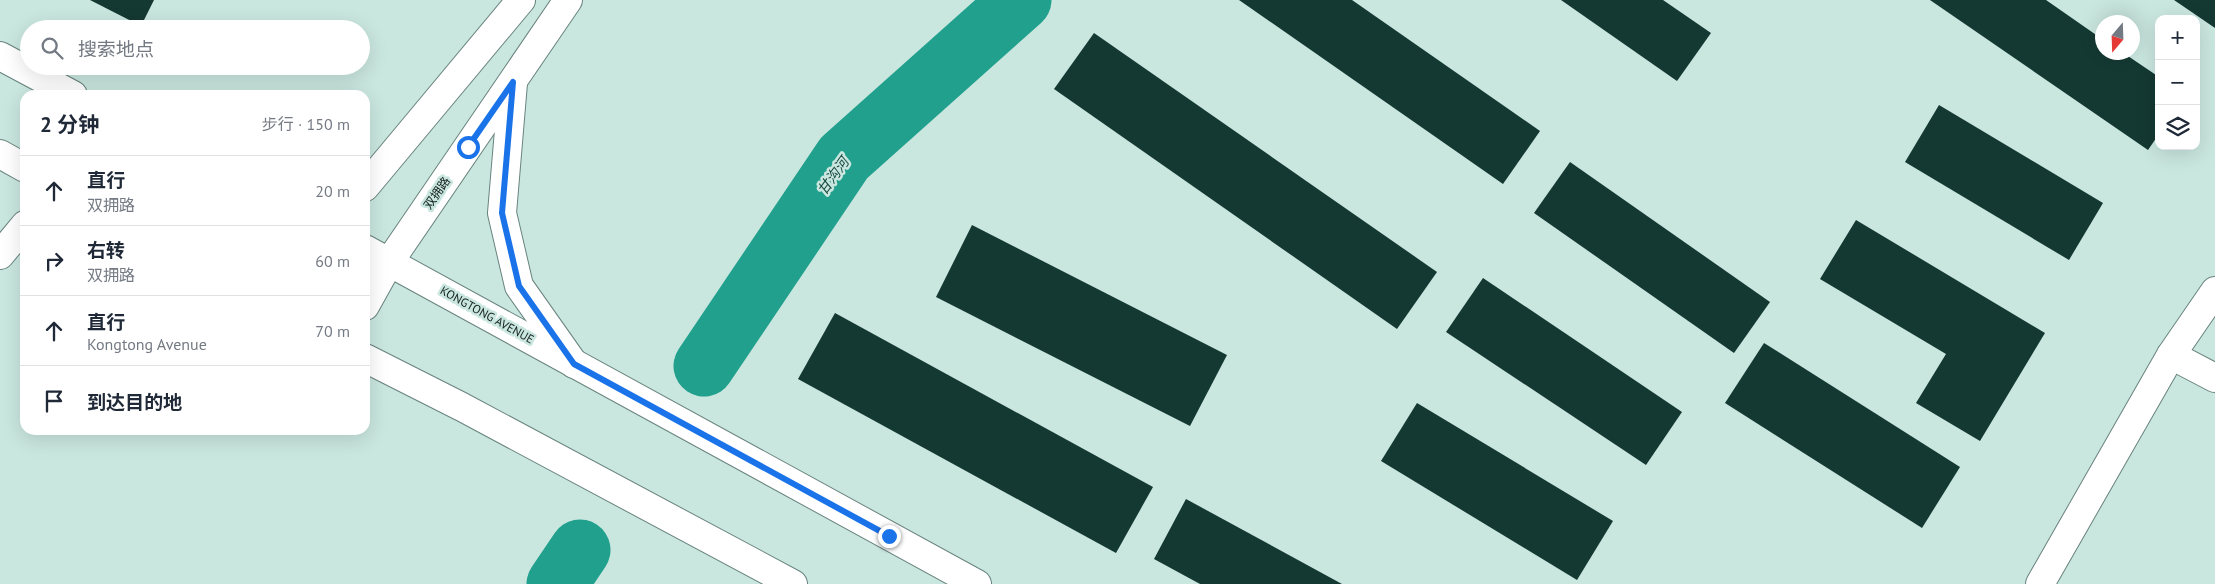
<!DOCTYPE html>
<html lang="zh">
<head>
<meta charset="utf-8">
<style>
	body { margin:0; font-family:"PT Sans","Noto Sans SC",sans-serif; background:#f2f2f3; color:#1f2937 }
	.controls { position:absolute; right:15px; top:15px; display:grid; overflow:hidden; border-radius:10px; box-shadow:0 5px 20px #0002 }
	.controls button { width:45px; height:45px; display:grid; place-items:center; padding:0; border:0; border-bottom:1px solid #e0e1e3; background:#fff; color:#1f2937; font:25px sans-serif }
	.compass { position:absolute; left:2095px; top:15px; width:45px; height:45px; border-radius:50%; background:#fff; box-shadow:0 5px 20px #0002; rotate:199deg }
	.stop { position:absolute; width:15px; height:15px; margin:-11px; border:4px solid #1a73e8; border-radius:50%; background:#fff }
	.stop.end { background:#1a73e8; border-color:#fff; box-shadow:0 1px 5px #0008 }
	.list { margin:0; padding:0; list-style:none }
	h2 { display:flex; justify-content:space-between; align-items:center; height:65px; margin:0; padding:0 20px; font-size:21px }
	h2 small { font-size:16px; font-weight:400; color:#747a83 }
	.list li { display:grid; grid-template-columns:32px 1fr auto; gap:15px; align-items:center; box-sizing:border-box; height:70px; padding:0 20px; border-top:1px solid #e0e1e3 }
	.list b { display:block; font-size:19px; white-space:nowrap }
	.list p { margin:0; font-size:16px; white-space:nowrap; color:#747a83 }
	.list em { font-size:16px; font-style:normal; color:#747a83 }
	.icon { flex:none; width:28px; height:28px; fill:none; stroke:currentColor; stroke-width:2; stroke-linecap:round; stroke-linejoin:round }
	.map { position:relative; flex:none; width:2215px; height:584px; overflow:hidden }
	.search { position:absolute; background:#fff; box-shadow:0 5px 20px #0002; left:20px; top:20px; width:350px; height:55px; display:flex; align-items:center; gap:12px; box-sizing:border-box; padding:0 18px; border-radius:28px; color:#747a83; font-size:19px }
	.panel { position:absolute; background:#fff; box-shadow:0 5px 20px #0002; left:20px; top:90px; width:350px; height:345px; border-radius:15px }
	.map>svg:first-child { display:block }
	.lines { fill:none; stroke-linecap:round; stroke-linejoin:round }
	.river { stroke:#20a08d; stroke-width:61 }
	.building { fill:#143832 }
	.tertiary-casing { stroke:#68837d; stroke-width:30 }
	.secondary-casing { stroke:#68837d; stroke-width:30 }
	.primary-casing { stroke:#68837d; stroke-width:30 }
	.tertiary { stroke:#fff; stroke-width:28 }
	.secondary { stroke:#fff; stroke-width:28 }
	.primary { stroke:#fff; stroke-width:28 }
	.route { stroke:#1a73e8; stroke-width:6 }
	.labels { text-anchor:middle; stroke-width:5; stroke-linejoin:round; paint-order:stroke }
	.street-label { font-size:12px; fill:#131e1c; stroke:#c9e6df }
	.water-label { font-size:14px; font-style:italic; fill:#15483f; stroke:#c9e6df }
</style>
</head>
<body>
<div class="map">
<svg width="2215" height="584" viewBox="0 0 2215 584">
	<rect width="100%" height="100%" fill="#c9e6df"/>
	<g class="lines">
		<!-- river -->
		<g class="river">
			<polyline points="704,366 844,158 1021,0"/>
			<polyline points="557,584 580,550"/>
		</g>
	</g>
	<!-- building -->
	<g class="building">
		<polygon points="90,0 154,0 141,26"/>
		<polygon points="1239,0 1352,0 1540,131 1503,184"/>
		<polygon points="1561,0 1663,0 1711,33 1677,81"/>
		<polygon points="1930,0 2046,0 2102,39 2102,52 2122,52 2159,77 2159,134 2148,150"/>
		<polygon points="2174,0 2215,0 2215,28"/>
		<polygon points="1094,33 1437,272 1397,329 1054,89"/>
		<polygon points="1939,105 2103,203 2069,260 1905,162"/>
		<polygon points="1570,162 1770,302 1734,353 1534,213"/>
		<polygon points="1856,220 2045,333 1980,441 1916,403 1946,354 1820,279"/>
		<polygon points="972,225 1227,355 1190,426 936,297"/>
		<polygon points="1483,278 1682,412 1646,465 1446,332"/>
		<polygon points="835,313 1153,487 1116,553 798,379"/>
		<polygon points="1764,343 1960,467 1922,528 1725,403"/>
		<polygon points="1417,403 1613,521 1577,580 1381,461"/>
		<polygon points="1186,499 1342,584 1200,584 1154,559"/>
	</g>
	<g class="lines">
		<!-- tertiary casing -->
		<g class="tertiary-casing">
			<g id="tertiary">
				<polyline points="0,255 25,225"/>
				<polyline points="2171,355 2215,378"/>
			</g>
		</g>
		<!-- secondary casing -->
		<g class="secondary-casing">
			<g id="secondary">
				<polyline points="513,83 502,213 519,286 574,364"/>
				<polyline points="365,187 521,0"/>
				<polyline points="365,306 390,261 568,0"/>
				<polyline points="2040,584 2171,355 2215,291"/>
			</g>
		</g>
		<!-- primary casing -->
		<g class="primary-casing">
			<g id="primary">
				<polyline points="0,56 73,95"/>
				<polyline points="0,154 25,168"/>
				<polyline points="365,249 977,584"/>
				<polyline points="365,358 462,407 793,584"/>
			</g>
		</g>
		<!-- tertiary -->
		<use href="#tertiary" class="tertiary"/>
		<!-- secondary -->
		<use href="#secondary" class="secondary"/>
		<!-- primary -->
		<use href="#primary" class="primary"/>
	</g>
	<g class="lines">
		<!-- route -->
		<polyline class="route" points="468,147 513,82 502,213 519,286 574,364 889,536"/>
	</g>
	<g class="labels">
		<!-- street labels -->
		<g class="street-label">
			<text transform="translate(437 193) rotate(-55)" y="4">双拥路</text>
			<text transform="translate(487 315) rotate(29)" y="4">KONGTONG AVENUE</text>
		</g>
		<!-- water labels -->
		<g class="water-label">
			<text transform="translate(833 176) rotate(-54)" y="5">甘沟河</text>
		</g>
	</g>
</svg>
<div class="controls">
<button>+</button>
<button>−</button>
<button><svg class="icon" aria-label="layers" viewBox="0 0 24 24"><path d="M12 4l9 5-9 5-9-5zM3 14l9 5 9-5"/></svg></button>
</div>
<svg class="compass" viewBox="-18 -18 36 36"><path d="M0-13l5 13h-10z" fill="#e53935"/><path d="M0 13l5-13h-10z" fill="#747a83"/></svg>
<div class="stop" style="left:468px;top:147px"></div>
<div class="stop end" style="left:889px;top:536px"></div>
<div class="search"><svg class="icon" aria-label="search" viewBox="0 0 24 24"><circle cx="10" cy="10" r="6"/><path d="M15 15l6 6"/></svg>搜索地点</div>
<section class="panel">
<h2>2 分钟<small>步行 · 150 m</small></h2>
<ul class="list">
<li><svg class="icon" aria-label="ahead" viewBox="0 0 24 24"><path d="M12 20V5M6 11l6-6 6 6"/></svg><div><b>直行</b><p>双拥路</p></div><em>20 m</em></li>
<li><svg class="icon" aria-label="right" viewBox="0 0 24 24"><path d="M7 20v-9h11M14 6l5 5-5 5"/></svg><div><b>右转</b><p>双拥路</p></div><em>60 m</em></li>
<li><svg class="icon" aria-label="ahead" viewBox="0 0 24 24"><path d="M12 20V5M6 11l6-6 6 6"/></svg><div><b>直行</b><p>Kongtong Avenue</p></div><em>70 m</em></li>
<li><svg class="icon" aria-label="arrive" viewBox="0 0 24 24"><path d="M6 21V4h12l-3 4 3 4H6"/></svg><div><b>到达目的地</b></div></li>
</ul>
</section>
</div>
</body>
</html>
